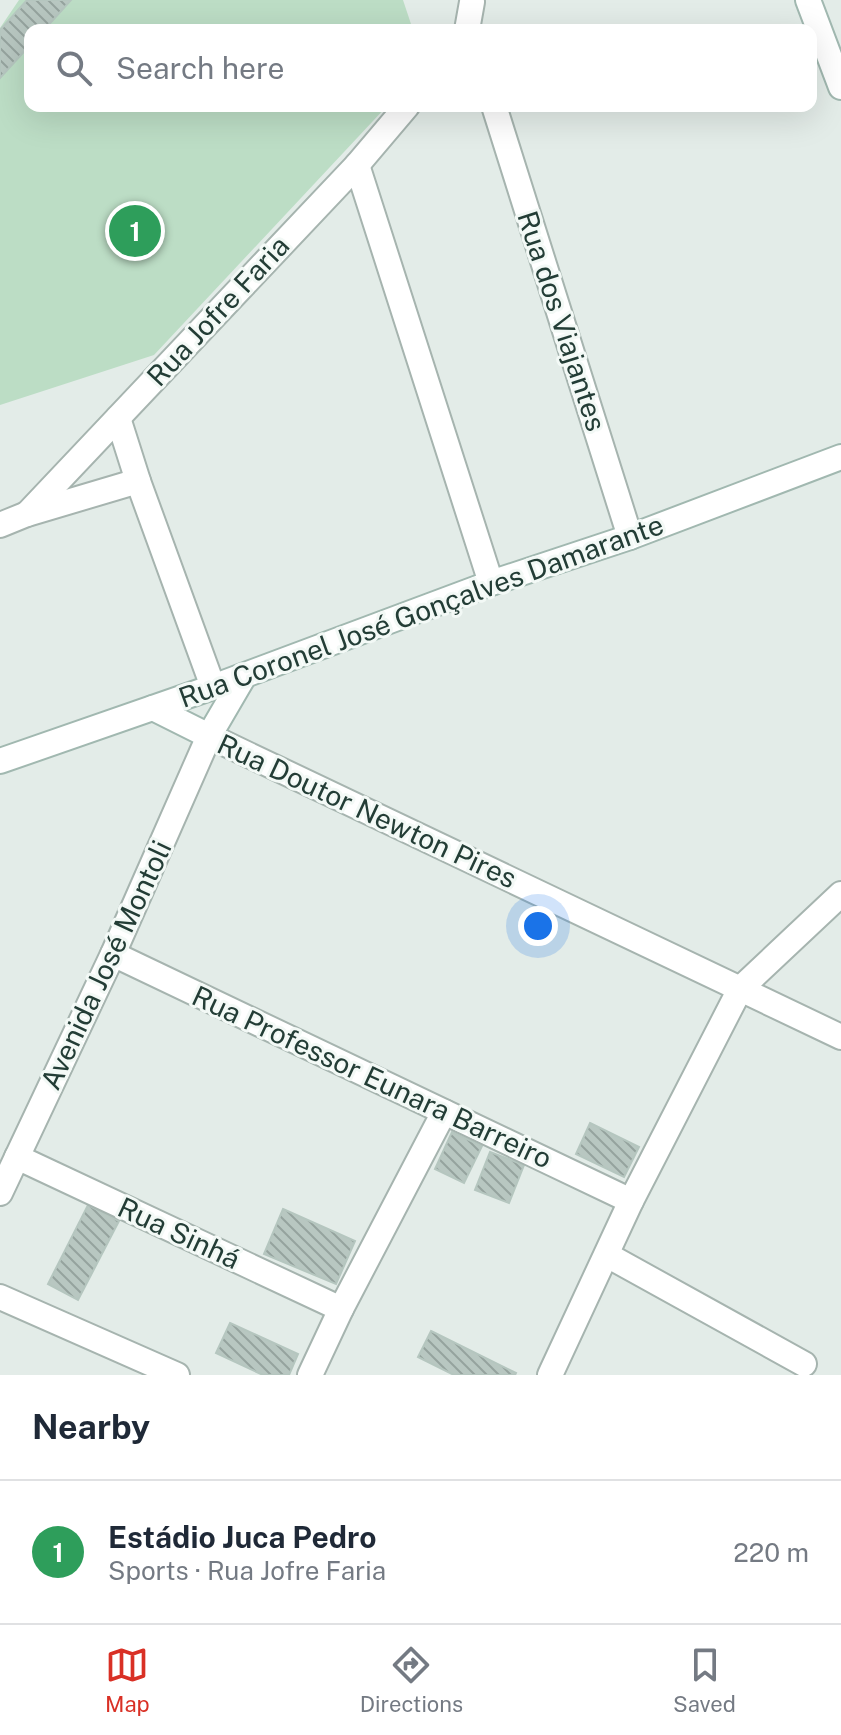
<!DOCTYPE html>
<html lang="en">
<head>
<meta charset="utf-8">
<style>
	body { margin:0; font-family:"Public Sans",sans-serif; background:#f6f6f7; color:#1f2937 }
	.you { position:absolute; left:538px; top:926px; width:28px; height:28px; margin:-20px; border:6px solid #fff; border-radius:50%; background:#1a73e8; box-shadow:0 0 0 12px #1a73e833 }
	.badge { display:grid; place-items:center; width:52px; height:52px; border-radius:50%; background:#d93025; color:#fff; font-size:26px; font-weight:700 }
	.pin { position:absolute; translate:-50% -50%; border:4px solid #fff; box-shadow:0 2px 8px #0006 }
	.list { margin:0; padding:0; list-style:none }
	h2 { display:flex; justify-content:space-between; align-items:center; height:104px; margin:0; padding:0 32px; font-size:34px }
	h2 small { font-size:26px; font-weight:400; color:#747a83 }
	.list li { display:grid; grid-template-columns:52px 1fr auto; gap:24px; align-items:center; box-sizing:border-box; height:144px; padding:0 32px; border-top:2px solid #e0e1e3 }
	.list b { display:block; font-size:30px; white-space:nowrap }
	.list p { margin:0; font-size:26px; white-space:nowrap; color:#747a83 }
	.list em { font-size:26px; font-style:normal; color:#747a83 }
	.icon { flex:none; width:44px; height:44px; fill:none; stroke:currentColor; stroke-width:2; stroke-linecap:round; stroke-linejoin:round }
	.map { position:relative; flex:none; width:841px; height:1375px; overflow:hidden }
	.search { position:absolute; background:#fff; box-shadow:0 8px 32px #0002; left:24px; right:24px; top:24px; height:88px; display:flex; align-items:center; gap:20px; box-sizing:border-box; padding:0 28px; border-radius:16px; color:#747a83; font-size:30px }
	.sheet { height:248px; background:#fff }
	nav { display:flex; justify-content:space-around; align-items:center; box-sizing:border-box; height:112px; border-top:2px solid #e0e1e3; background:#fff; font-size:22px; color:#747a83 }
	nav a { display:grid; justify-items:center; gap:4px }
	nav .on { color:#d93025 }
	.map>svg:first-child { display:block }
	.park { fill:#bcddc5 }
	.building { fill:url(#building-back-hatch); stroke:#b5c6bf; stroke-width:2 }
	.lines { fill:none; stroke-linecap:round; stroke-linejoin:round }
	.street-casing { stroke:#a6b4af; stroke-width:28 }
	.secondary-casing { stroke:#a1b8b0; stroke-width:28 }
	.street { stroke:#fff; stroke-width:24 }
	.secondary { stroke:#fff; stroke-width:24 }
	.labels { text-anchor:middle; stroke-width:6; stroke-linejoin:round; paint-order:stroke }
	.street-label { font-size:28px; fill:#233d36; stroke:#f3f9f6 }
</style>
</head>
<body>
<div class="map">
<svg width="841" height="1375" viewBox="0 0 841 1375">
	<defs>
		<pattern id="building-back-hatch" width="6" height="6" patternUnits="userSpaceOnUse" patternTransform="scale(2)"><rect width="6" height="6" fill="#b8c7c1"/><path d="M-1 5l2 2M0 0l6 6M5-1l2 2" fill="none" stroke="#95a39e"/></pattern>
	</defs>
	<rect width="100%" height="100%" fill="#e3ece8"/>
	<!-- park -->
	<polygon class="park" points="19,0 403,0 413,30 30,30 30,106 387,106 154,355 0,405 0,28"/>
	<!-- building -->
	<g class="building">
		<polygon points="27,0 71,0 44,30 30,30 30,45 0,78 0,30"/>
		<polygon points="590,1123 639,1147 624,1177 576,1154"/>
		<polygon points="452,1132 482,1146 464,1183 435,1169"/>
		<polygon points="490,1152 524,1165 509,1203 475,1190"/>
		<polygon points="88,1205 119,1221 78,1300 48,1284"/>
		<polygon points="283,1209 355,1241 336,1284 264,1254"/>
		<polygon points="230,1323 298,1354 289,1375 263,1375 216,1353"/>
		<polygon points="431,1331 516,1373 515,1375 454,1375 418,1357"/>
	</g>
	<g class="lines">
		<!-- street casing -->
		<g class="street-casing">
			<g id="street">
				<polyline points="467,30 472,2"/>
				<polyline points="494,106 630,537"/>
				<polyline points="357,165 491,583"/>
				<polyline points="118,418 138,481 213,687"/>
				<polyline points="27,514 357,165 407,106"/>
				<polyline points="0,525 27,514 138,481"/>
				<polyline points="113,954 631,1201"/>
				<polyline points="17,1157 341,1309"/>
				<polyline points="0,1193 113,954 209,736 841,1037"/>
				<polyline points="607,1255 804,1364"/>
				<polyline points="0,1297 177,1375"/>
				<polyline points="310,1375 341,1309 444,1112"/>
				<polyline points="550,1375 631,1201 740,989 841,894"/>
			</g>
		</g>
		<!-- secondary casing -->
		<g class="secondary-casing">
			<g id="secondary">
				<polyline points="808,0 841,87"/>
				<polyline points="153,708 209,736 244,676"/>
				<polyline points="0,761 213,687 491,583 630,537 841,457"/>
			</g>
		</g>
		<!-- street -->
		<use href="#street" class="street"/>
		<!-- secondary -->
		<use href="#secondary" class="secondary"/>
	</g>
	<g class="labels">
		<!-- street labels -->
		<g class="street-label">
			<text transform="translate(218 311) rotate(-47)" y="10">Rua Jofre Faria</text>
			<text transform="translate(562 321) rotate(72)" y="10">Rua dos Viajantes</text>
			<text transform="translate(421 611) rotate(-20)" y="10">Rua Coronel José Gonçalves Damarante</text>
			<text transform="translate(367 811) rotate(25)" y="10">Rua Doutor Newton Pires</text>
			<text transform="translate(106 965) rotate(-65)" y="10">Avenida José Montoli</text>
			<text transform="translate(372 1077) rotate(25)" y="10">Rua Professor Eunara Barreiro</text>
			<text transform="translate(179 1233) rotate(25)" y="10">Rua Sinhá</text>
		</g>
	</g>
</svg>
<div class="you"></div>
<div class="pin badge" style="left:135px;top:231px;background:#2e9e5b">1</div>
<div class="search"><svg class="icon" aria-label="search" viewBox="0 0 24 24"><circle cx="10" cy="10" r="6"/><path d="M15 15l6 6"/></svg>Search here</div>
</div>
<section class="sheet">
<h2>Nearby<small></small></h2>
<ul class="list">
<li><span class="badge" style="background:#2e9e5b">1</span><div><b>Estádio Juca Pedro</b><p>Sports · Rua Jofre Faria</p></div><em>220 m</em></li>
</ul>
</section>
<nav>
<a class="on"><svg class="icon" aria-label="map" viewBox="0 0 24 24"><path d="M3 6l6-2 6 2 6-2v14l-6 2-6-2-6 2zM9 4v14M15 6v14"/></svg>Map</a>
<a><svg class="icon" aria-label="directions" viewBox="0 0 24 24"><path d="M12 3l9 9-9 9-9-9zM9 14v-3h6M13 9l2 2-2 2"/></svg>Directions</a>
<a><svg class="icon" aria-label="saved" viewBox="0 0 24 24"><path d="M7 4h10v16l-5-4-5 4z"/></svg>Saved</a>
</nav>
</body>
</html>
